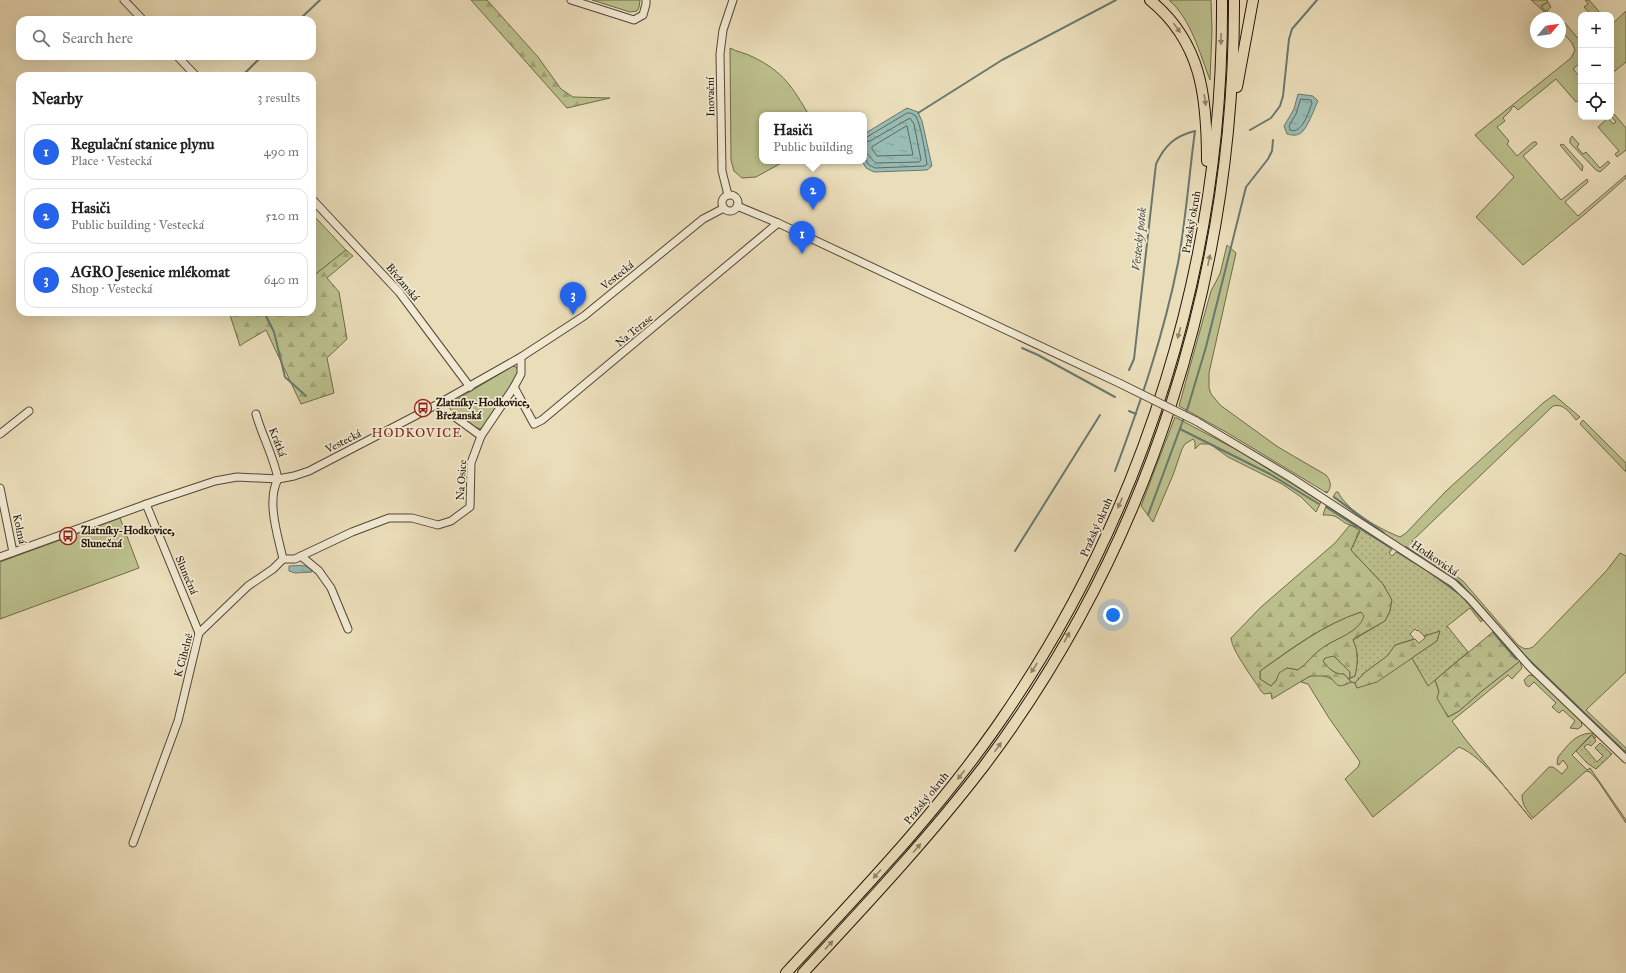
<!DOCTYPE html>
<html lang="en">
<head>
<meta charset="utf-8">
<style>
	body { margin:0; font-family:"IM FELL Great Primer",serif; background:#f2f2f2; color:#202124 }
	.controls { position:absolute; right:12px; top:12px; display:grid; overflow:hidden; border-radius:8px; box-shadow:0 4px 16px #0002 }
	.controls button { width:36px; height:36px; display:grid; place-items:center; padding:0; border:0; border-bottom:1px solid #e0e0e0; background:#fff; color:#202124; font:20px sans-serif }
	.compass { position:absolute; left:1530px; top:12px; width:36px; height:36px; border-radius:50%; background:#fff; box-shadow:0 4px 16px #0002; rotate:61deg }
	.you { position:absolute; left:1113px; top:615px; width:14px; height:14px; margin:-10px; border:3px solid #fff; border-radius:50%; background:#1a73e8; box-shadow:0 0 0 6px #1a73e833 }
	.badge { display:grid; place-items:center; width:26px; height:26px; border-radius:50%; background:#2563eb; color:#fff; font-size:13px; font-weight:700 }
	.pin { position:absolute; translate:-50% -33px; filter:drop-shadow(0 1px 2px #0008) }
	.pin::after { content:''; position:absolute; top:21px; width:14px; height:12px; background:inherit; clip-path:polygon(0 0,100% 0,50% 100%) }
	.popup { position:absolute; left:759px; top:112px; width:108px; height:52px; box-sizing:border-box; display:grid; place-content:center; border-radius:8px; background:#fff; filter:drop-shadow(0 1px 3px #0005); font-size:13px; white-space:nowrap; color:#757577 }
	.popup b { font-size:15px; color:#202124 }
	.popup::after { content:''; position:absolute; left:50%; top:100%; margin-left:-8px; border:8px solid transparent; border-top-color:#fff }
	.list { margin:0; padding:0; list-style:none }
	h2 { display:flex; justify-content:space-between; align-items:center; height:52px; margin:0; padding:0 16px; font-size:17px }
	h2 small { font-size:13px; font-weight:400; color:#757577 }
	.list li { display:grid; grid-template-columns:26px 1fr auto; gap:12px; align-items:center; box-sizing:border-box; height:56px; margin:0 8px 8px; padding:0 8px; border:1px solid #e0e0e0; border-radius:12px }
	.list b { display:block; font-size:15px; white-space:nowrap }
	.list p { margin:0; font-size:13px; white-space:nowrap; color:#757577 }
	.list em { font-size:13px; font-style:normal; color:#757577 }
	.icon { flex:none; width:22px; height:22px; fill:none; stroke:currentColor; stroke-width:2; stroke-linecap:round; stroke-linejoin:round }
	.map { position:relative; flex:none; width:1626px; height:973px; overflow:hidden }
	.search { position:absolute; background:#fff; box-shadow:0 4px 16px #0002; left:16px; top:16px; width:300px; height:44px; display:flex; align-items:center; gap:10px; box-sizing:border-box; padding:0 14px; border-radius:12px; color:#757577; font-size:15px }
	.panel { position:absolute; background:#fff; box-shadow:0 4px 16px #0002; left:16px; top:72px; width:300px; height:244px; border-radius:12px }
	.map>svg:first-child { display:block }
	.grass { fill:#bbbf8c; stroke:#6e6a4a }
	.forest { fill:url(#forest-firs); stroke:#6e6a4a; fill-rule:evenodd }
	.park { fill:url(#park-dots); stroke:#6e6a4a }
	.water { fill:url(#water-ripples); stroke:#69786f }
	.lines { fill:none; stroke-linecap:round; stroke-linejoin:round }
	.shore { stroke:#5d685e; stroke-width:1 }
	.stream { stroke:#69786f; stroke-width:2 }
	.minor-casing { stroke:#544634; stroke-width:9 }
	.highway-casing { stroke:#221408; stroke-width:12 }
	.minor { stroke:#f1e9d2; stroke-width:7 }
	.highway { stroke:#eaddb9; stroke-width:10 }
	.minor-bridge-casing { stroke:#544634; stroke-width:9; stroke-linecap:butt }
	.minor-bridge { stroke:#f1e9d2; stroke-width:7 }
	.oneway { fill:#908369 }
	.labels { text-anchor:middle; stroke-width:3.5; stroke-linejoin:round; paint-order:stroke }
	.street-label { font-size:11px; fill:#221408; stroke:#f1e9d2 }
	.poi-label { font-size:11px; font-weight:bold; fill:#221408; stroke:#f1e9d2; text-anchor:start }
	.water-label { font-size:12px; font-style:italic; fill:#4b4e44; stroke:#f1e9d2 }
	.quarter-label { font-size:13px; letter-spacing:1px; fill:#7a1f14; stroke:#f1e9d2 }
</style>
</head>
<body>
<div class="map">
<svg width="1626" height="973" viewBox="0 0 1626 973">
	<defs>
		<pattern id="forest-firs" width="22" height="20" patternUnits="userSpaceOnUse"><rect width="22" height="20" fill="#bbbf8c"/><path d="M5 1l3.5 6h-7zM16 11l3.5 6h-7z" fill="#a0a377"/></pattern>
		<pattern id="park-dots" width="8" height="8" patternUnits="userSpaceOnUse"><rect width="8" height="8" fill="#bbbf8c"/><path d="M2 2h.1M6 6h.1" fill="none" stroke="#a0a377" stroke-width="1.8" stroke-linecap="round"/></pattern>
		<pattern id="water-ripples" width="26" height="14" patternUnits="userSpaceOnUse"><rect width="26" height="14" fill="#98bbb3"/><path d="M2 4q2-2 4 0t4 0M15 11q2-2 4 0t4 0" fill="none" stroke="#83a098"/></pattern>
	</defs>
	<rect width="100%" height="100%" fill="#eaddb9"/>
	<filter id="stains"><feTurbulence type="fractalNoise" baseFrequency=".005" numOctaves="4"/><feColorMatrix values="0 0 0 0 .2 0 0 0 0 .09 0 0 0 0 .02 0 0 0 .5 -.17"/></filter>
	<radialGradient id="worn" r=".72"><stop offset=".6" stop-color="#630" stop-opacity="0"/><stop offset="1" stop-color="#630" stop-opacity=".3"/></radialGradient>
	<!-- grass -->
	<g class="grass">
		<polygon points="592,0 640,0 639,7 637,11 630,12"/>
		<path d="M1169,0H1211L1212,30L1210,80C1200,54 1191,19 1169,0Z"/>
		<polygon points="1531,0 1547,0 1548,2 1541,6 1551,18"/>
		<polygon points="1585,0 1589,0 1602,15 1591,15 1584,7 1588,4"/>
		<polygon points="1626,11 1626,62 1611,74 1611,25"/>
		<polygon points="1565,23 1581,42 1581,62 1573,69 1581,78 1581,98 1576,102 1556,79 1518,110 1514,106 1511,108 1511,110 1503,118 1505,121 1497,127 1509,141 1507,144 1517,156 1533,142 1536,142 1537,144 1523,156 1561,200 1587,179 1588,182 1565,202 1578,216 1626,175 1626,178 1585,214 1523,265 1476,217 1514,177 1475,135 1571,58 1575,50 1572,43 1560,29 1560,27"/>
		<path d="M730,48C737,52 746,53 753,57C784,72 792,87 809,115H762V161H785L756,177L742,178L734,171L731,160Z"/>
		<polygon points="1614,114 1626,128 1626,150 1617,157 1615,154 1619,151 1598,127 1608,118 1613,124 1616,122 1611,116"/>
		<polygon points="1572,136 1579,144 1577,147 1583,154 1586,152 1600,168 1608,161 1610,163 1600,172 1596,170 1570,143 1570,139"/>
		<polygon points="1563,144 1583,166 1582,171 1560,145"/>
		<polygon points="312,214 346,250 312,277"/>
		<path d="M1227,245L1236,253L1209,373V388L1211,394L1220,405L1278,447L1326,475C1331,481 1332,487 1327,493L1226,432L1179,406L1211,291L1220,274Z"/>
		<polygon points="513,366 516,367 518,370 518,375 481,429 474,427 450,409 451,403"/>
		<path d="M1554,395L1580,417L1576,420C1570,413 1564,403 1553,406L1412,541L1436,562L1463,581L1518,645C1524,649 1526,650 1533,647L1589,589L1607,570L1620,553L1626,556V672L1586,710L1626,748V754L1529,662L1460,584L1368,523L1333,497L1336,492H1338C1348,512 1380,529 1400,537L1406,533L1446,491L1543,403Z"/>
		<polygon points="1175,417 1239,451 1321,502 1316,512 1301,497 1282,484 1228,457 1210,444 1200,444 1195,449 1195,442 1193,439 1185,444 1182,449 1173,475 1153,522 1141,506"/>
		<polygon points="1583,420 1626,463 1626,472 1580,424"/>
		<path d="M1326,506L1329,507L1357,523L1355,527C1352,525 1348,525 1345,523C1335,516 1336,515 1323,515Z"/>
		<polygon points="120,518 139,568 0,619 0,562"/>
		<path d="M1361,612L1365,616C1358,634 1335,638 1321,649C1312,655 1307,664 1298,670L1287,668L1271,686L1260,679V671C1292,649 1324,624 1361,612Z"/>
		<path d="M1330,656H1334C1339,662 1345,666 1350,672V678L1349,679L1344,674C1335,675 1328,668 1323,661L1325,658Z"/>
		<path d="M1412,658L1428,685L1435,680L1448,717L1459,711L1482,691L1520,661L1522,668L1512,679L1508,675L1452,721L1466,740L1532,820C1514,799 1484,757 1459,747L1373,817L1345,779L1358,767L1360,762L1329,718L1308,684L1301,682C1317,668 1328,678 1344,685L1351,682L1355,683L1357,688Z"/>
		<polygon points="1529,675 1535,676 1581,720 1582,726 1578,729 1570,728 1575,721 1563,710 1559,713 1552,707 1556,703 1534,682 1529,687 1526,685 1524,680"/>
		<path d="M1591,733L1597,736L1595,738L1591,735L1572,755L1587,770L1590,768L1626,820V823L1598,781L1590,772L1586,771L1533,818C1526,810 1522,804 1522,795L1549,767H1553L1562,774L1568,767L1563,760L1559,765L1557,764L1558,757C1568,745 1575,734 1591,733Z"/>
	</g>
	<!-- forest -->
	<g class="forest">
		<polygon points="471,0 487,0 538,57 561,89 573,97 610,98 567,108"/>
		<polygon points="346,250 353,256 327,278 339,292 347,339 327,358 334,393 301,404 266,330 244,343 240,346 229,312 312,312 312,277"/>
		<path d="M1350,525L1360,530L1351,550L1383,584L1392,600L1390,611L1385,621L1353,639C1359,652 1358,663 1355,676L1350,678V672L1334,656L1325,658L1323,661C1328,668 1335,675 1344,674L1351,682C1336,689 1339,686 1329,676H1310L1272,699L1271,693L1264,694L1261,691C1253,678 1232,651 1231,638L1261,607L1335,543ZM1361,612L1364,616C1358,634 1335,638 1321,649C1312,655 1307,664 1298,670L1287,668L1279,673L1276,681L1271,686L1260,679V671C1292,648 1324,624 1361,612Z"/>
		<polygon points="1440,631 1437,641 1377,682 1357,688 1355,683 1364,673 1387,656 1395,645 1415,639 1419,643 1425,638 1424,636"/>
		<polygon points="1494,631 1520,661 1482,691 1459,711 1448,717 1437,698 1439,691 1435,680"/>
	</g>
	<!-- park -->
	<g class="park">
		<polygon points="1548,2 1551,7 1547,11 1554,18 1551,18 1541,6"/>
		<path d="M1357,523L1393,548L1389,553L1392,556L1397,551L1448,583L1461,594L1484,619L1481,622L1470,608L1446,627H1448L1468,652L1428,686L1412,658L1437,641L1440,631L1424,636L1418,630L1417,631L1415,629L1410,634L1414,639L1395,645L1387,656L1364,673L1355,683L1351,682L1349,679L1355,676C1358,663 1359,652 1353,640L1385,621L1390,611L1392,600L1383,584L1351,550L1360,531L1355,527Z"/>
		<polygon points="1592,735 1596,741 1591,746 1588,744 1584,747 1597,762 1603,756 1595,748 1600,743 1612,754 1596,769 1587,763 1576,751"/>
	</g>
	<!-- water -->
	<g class="water">
		<path d="M1298,94L1313,96L1318,101C1314,109 1307,131 1299,134C1295,136 1291,135 1287,134L1284,126L1294,109Z"/>
		<polygon points="907,108 918,112 922,121 932,166 927,170 874,172 866,168 862,161 864,161 864,134"/>
		<path d="M289,566C297,566 308,563 312,572L295,573L289,571Z"/>
	</g>
	<g class="lines">
		<!-- shore -->
		<g class="shore">
			<path d="M1301,99L1311,100L1312,103C1309,111 1302,135 1290,130L1289,126L1296,114Z"/>
			<polygon points="907,126 913,155 877,156 872,149 872,147"/>
			<path d="M864,137H867L907,113C911,113 914,113 916,117C921,125 925,153 927,164L925,166L875,168L869,165L864,157"/>
			<path d="M864,142L870,141L910,118L914,124L921,160L919,162L876,163C871,160 870,154 864,152"/>
		</g>
		<!-- stream -->
		<g class="stream">
			<polyline points="299,20 320,0"/>
			<polyline points="242,76 262,56"/>
			<polyline points="918,113 1002,60 1116,0"/>
			<polyline points="1250,130 1271,118 1280,106 1283,96 1289,39 1292,29 1317,0"/>
			<polyline points="264,312 274,332 285,377 306,396"/>
			<polyline points="1022,348 1038,355 1115,397"/>
			<path d="M1129,370L1134,359L1156,164C1165,145 1175,136 1195,131"/>
			<polyline points="1129,411 1136,414"/>
			<polyline points="1180,429 1270,474 1319,504"/>
			<path d="M1115,471C1140,404 1164,334 1178,263C1186,219 1189,175 1195,131"/>
			<polyline points="1326,492 1327,492"/>
			<polyline points="1334,497 1384,533"/>
			<polyline points="1326,507 1391,548"/>
			<polyline points="1148,515 1188,407 1206,347 1246,187 1268,159 1272,151 1273,140"/>
			<polyline points="1406,547 1459,582 1527,658 1626,753"/>
			<polyline points="1015,551 1100,415"/>
			<polyline points="1397,552 1428,571 1458,593"/>
			<polyline points="1464,598 1483,620"/>
			<polyline points="1493,632 1516,659"/>
		</g>
		<!-- minor casing -->
		<g class="minor-casing">
			<g id="minor">
				<polyline points="124,0 143,20"/>
				<polyline points="571,0 634,20 643,15 646,4 646,0"/>
				<polyline points="177,56 196,76"/>
				<polyline points="728,195 722,171 720,54 723,30 733,0"/>
				<circle cx="730" cy="203" r="8"/>
				<polyline points="312,199 399,292 470,387"/>
				<polyline points="737,206 778,223 1119,383"/>
				<polyline points="514,387 534,424 542,420 778,223"/>
				<path d="M256,414C262,436 274,457 278,479C266,501 278,536 283,559"/>
				<polyline points="455,417 481,436"/>
				<polyline points="1196,421 1290,477 1453,583 1470,599 1530,667 1626,759"/>
				<polyline points="0,434 29,411"/>
				<polyline points="0,488 13,552"/>
				<polyline points="146,504 199,633"/>
				<polyline points="301,556 352,532 389,518 412,518 438,525 451,521 470,507 471,463 481,436 514,387 521,374 521,357"/>
				<polyline points="0,557 155,501 215,481 237,477 278,479 294,476 309,471 438,404 521,357 584,316 703,219 724,208"/>
				<polyline points="283,559 295,559 301,556 319,571 331,588 348,629"/>
				<polyline points="133,843 178,721 199,633 248,586 273,569 283,559"/>
			</g>
		</g>
		<!-- highway casing -->
		<g class="highway-casing">
			<g id="highway">
				<path d="M1150,0C1202,42 1207,98 1207,161"/>
				<polyline points="1237,87 1253,0"/>
				<path d="M786,973C859,894 935,815 997,726C1145,514 1224,258 1222,0"/>
				<path d="M803,973C865,906 928,839 984,766C1149,547 1235,274 1234,0"/>
			</g>
		</g>
		<!-- minor -->
		<use href="#minor" class="minor"/>
		<!-- highway -->
		<use href="#highway" class="highway"/>
		<!-- minor-bridge casing -->
		<g class="minor-bridge-casing">
			<polyline id="minor-bridge" points="1119,383 1196,421"/>
		</g>
		<!-- minor-bridge -->
		<use href="#minor-bridge" class="minor-bridge"/>
	</g>
	<!-- one-way arrows -->
	<defs><path id="oneway-solid" d="M-6-.8H1V-3.2L6.5 0L1 3.2V.8H-6Z"/></defs>
	<g class="oneway">
		<use href="#oneway-solid" transform="translate(1177 28) rotate(54)"/>
		<use href="#oneway-solid" transform="translate(1221 39) rotate(91)"/>
		<use href="#oneway-solid" transform="translate(1205 100) rotate(81)"/>
		<use href="#oneway-solid" transform="translate(1209 260) rotate(-78)"/>
		<use href="#oneway-solid" transform="translate(1179 333) rotate(105)"/>
		<use href="#oneway-solid" transform="translate(1120 503) rotate(113)"/>
		<use href="#oneway-solid" transform="translate(1067 637) rotate(-61)"/>
		<use href="#oneway-solid" transform="translate(1034 668) rotate(123)"/>
		<use href="#oneway-solid" transform="translate(998 747) rotate(-54)"/>
		<use href="#oneway-solid" transform="translate(961 775) rotate(128)"/>
		<use href="#oneway-solid" transform="translate(917 848) rotate(-50)"/>
		<use href="#oneway-solid" transform="translate(877 874) rotate(132)"/>
		<use href="#oneway-solid" transform="translate(829 945) rotate(-47)"/>
	</g>
	<!-- icons -->
	<defs>
		<g id="bus-ring" transform="scale(0.9)"><circle r="9.5" fill="#f1e9d2" stroke="#8f2418" stroke-width="1.5"/><path d="M-5-6H5V4H4V6H2V4H-2V6H-4V4H-5ZM-3.5-4V0h7V-4ZM-3.5 1.2v1.5H-2V1.2ZM2 1.2v1.5H3.5V1.2Z" fill="#8f2418"/></g>
	</defs>
	<g fill-rule="evenodd">
		<use href="#bus-ring" x="423" y="408"/>
		<use href="#bus-ring" x="68" y="536"/>
	</g>
	<g class="labels">
		<!-- street labels -->
		<g class="street-label">
			<text transform="translate(710 97) rotate(-91)" y="4">Inovační</text>
			<text transform="translate(1191 222) rotate(-80)" y="4">Pražský okruh</text>
			<text transform="translate(617 275) rotate(-39)" y="4">Vestecká</text>
			<text transform="translate(403 282) rotate(50)" y="4">Břežanská</text>
			<text transform="translate(634 330) rotate(-39)" y="4">Na Terase</text>
			<text transform="translate(343 441) rotate(-27)" y="4">Vestecká</text>
			<text transform="translate(278 442) rotate(69)" y="4">Krátká</text>
			<text transform="translate(461 480) rotate(-86)" y="4">Na Osice</text>
			<text transform="translate(1096 527) rotate(-66)" y="4">Pražský okruh</text>
			<text transform="translate(20 529) rotate(78)" y="4">Kolmá</text>
			<text transform="translate(1435 558) rotate(34)" y="4">Hodkovická</text>
			<text transform="translate(187 575) rotate(67)" y="4">Slunečná</text>
			<text transform="translate(183 655) rotate(-75)" y="4">K Cihelně</text>
			<text transform="translate(926 798) rotate(-51)" y="4">Pražský okruh</text>
		</g>
		<!-- poi labels -->
		<g class="poi-label">
			<text x="436" y="406">Zlatníky-Hodkovice,<tspan x="436" dy="13">Břežanská</tspan></text>
			<text x="81" y="534">Zlatníky-Hodkovice,<tspan x="81" dy="13">Slunečná</tspan></text>
		</g>
		<!-- water labels -->
		<g class="water-label">
			<text transform="translate(1139 239) rotate(-84)" y="4">Vestecký potok</text>
		</g>
		<!-- quarter labels -->
		<g class="quarter-label">
			<text x="417" y="437">HODKOVICE</text>
		</g>
	</g>
	<rect width="100%" height="100%" filter="url(#stains)"/>
	<rect width="100%" height="100%" fill="url(#worn)"/>
</svg>
<div class="controls">
<button>+</button>
<button>−</button>
<button><svg class="icon" aria-label="locate" viewBox="0 0 24 24"><circle cx="12" cy="12" r="6"/><path d="M12 2v4M12 18v4M2 12h4M18 12h4"/></svg></button>
</div>
<svg class="compass" viewBox="-18 -18 36 36"><path d="M0-13l5 13h-10z" fill="#e53935"/><path d="M0 13l5-13h-10z" fill="#757577"/></svg>
<div class="you"></div>
<div class="pin badge" style="left:802px;top:254px">1</div>
<div class="pin badge" style="left:813px;top:210px">2</div>
<div class="popup"><b>Hasiči</b>Public building</div>
<div class="pin badge" style="left:573px;top:315px">3</div>
<div class="search"><svg class="icon" aria-label="search" viewBox="0 0 24 24"><circle cx="10" cy="10" r="6"/><path d="M15 15l6 6"/></svg>Search here</div>
<section class="panel">
<h2>Nearby<small>3 results</small></h2>
<ul class="list">
<li><span class="badge">1</span><div><b>Regulační stanice plynu</b><p>Place · Vestecká</p></div><em>490 m</em></li>
<li><span class="badge">2</span><div><b>Hasiči</b><p>Public building · Vestecká</p></div><em>520 m</em></li>
<li><span class="badge">3</span><div><b>AGRO Jesenice mlékomat</b><p>Shop · Vestecká</p></div><em>640 m</em></li>
</ul>
</section>
</div>
</body>
</html>
